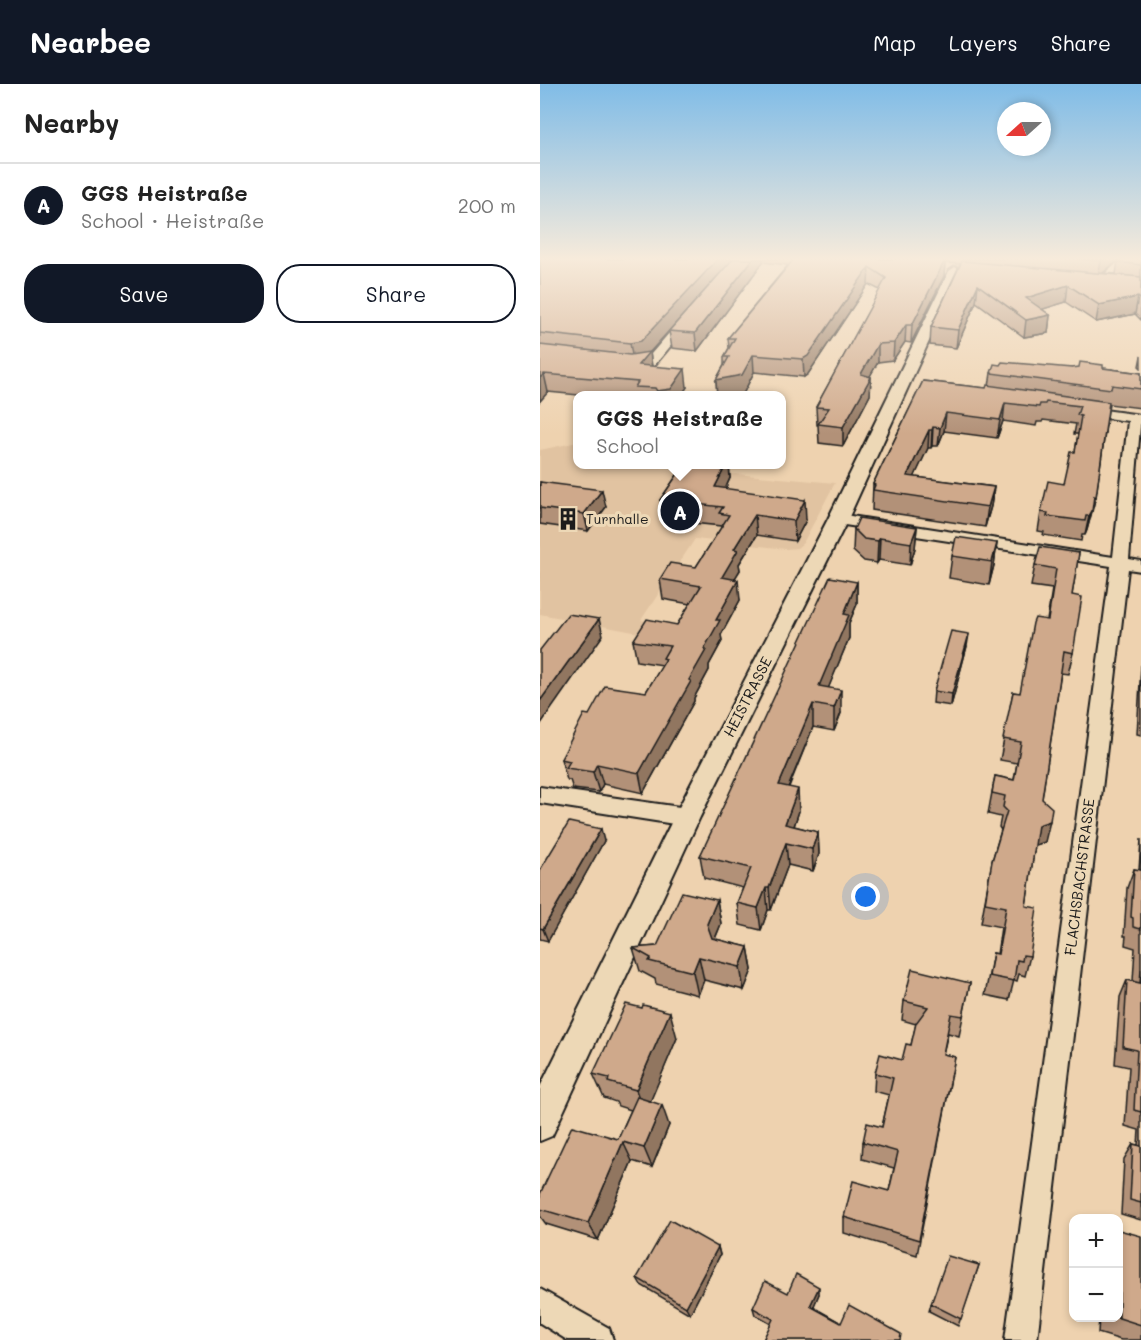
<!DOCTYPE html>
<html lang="en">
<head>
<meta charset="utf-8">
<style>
	body { margin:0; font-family:Mali,sans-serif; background:#f6f6f6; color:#222 }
	.controls { position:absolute; right:18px; bottom:18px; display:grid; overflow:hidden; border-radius:12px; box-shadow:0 3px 9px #0003 }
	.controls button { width:54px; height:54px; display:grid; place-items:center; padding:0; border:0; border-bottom:2px solid #e0e0e0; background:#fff; color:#222; font:30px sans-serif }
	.compass { position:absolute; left:457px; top:18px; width:54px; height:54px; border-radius:50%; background:#fff; box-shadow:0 3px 9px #0003; rotate:249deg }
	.you { position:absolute; left:326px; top:813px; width:21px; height:21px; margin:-15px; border:4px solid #fff; border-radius:50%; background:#1a73e8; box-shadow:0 0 0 9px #1a73e833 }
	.badge { display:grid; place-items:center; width:39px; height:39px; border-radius:50%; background:#111827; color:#fff; font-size:20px; font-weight:700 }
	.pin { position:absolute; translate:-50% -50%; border:3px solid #fff; box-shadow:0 2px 6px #0006 }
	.popup { position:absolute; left:33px; top:307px; width:213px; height:78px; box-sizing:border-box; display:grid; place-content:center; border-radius:12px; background:#fff; filter:drop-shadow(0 2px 4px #0005); font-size:20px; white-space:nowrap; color:#767676 }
	.popup b { font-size:22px; color:#222 }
	.popup::after { content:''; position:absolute; left:50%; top:100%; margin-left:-12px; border:12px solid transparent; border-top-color:#fff }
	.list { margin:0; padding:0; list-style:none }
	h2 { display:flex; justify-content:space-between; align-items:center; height:78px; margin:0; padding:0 24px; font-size:26px }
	h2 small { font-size:20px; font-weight:400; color:#767676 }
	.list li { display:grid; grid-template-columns:39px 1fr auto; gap:18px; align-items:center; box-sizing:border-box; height:84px; padding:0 24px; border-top:2px solid #e0e0e0 }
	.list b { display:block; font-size:22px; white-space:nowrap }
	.list p { margin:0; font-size:20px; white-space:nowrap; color:#767676 }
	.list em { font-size:20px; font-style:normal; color:#767676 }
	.actions { display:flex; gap:12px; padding:18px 24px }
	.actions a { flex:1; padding:14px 0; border:2px solid #111827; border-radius:24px; text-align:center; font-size:21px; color:#111827 }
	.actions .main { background:#111827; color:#fff }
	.map { position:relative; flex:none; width:601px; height:1256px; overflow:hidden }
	header { display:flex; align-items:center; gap:36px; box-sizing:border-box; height:84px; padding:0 30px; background:#111827; color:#fff }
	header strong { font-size:28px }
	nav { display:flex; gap:33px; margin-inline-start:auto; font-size:21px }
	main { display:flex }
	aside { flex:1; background:#fff }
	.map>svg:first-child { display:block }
	.built { fill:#e1c3a1 }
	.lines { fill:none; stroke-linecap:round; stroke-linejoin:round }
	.minor-casing { stroke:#1c1c1c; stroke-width:4 }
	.tertiary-casing { stroke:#1c1c1c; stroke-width:4 }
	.minor { fill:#edd8b6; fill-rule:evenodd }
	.tertiary { fill:#edd8b6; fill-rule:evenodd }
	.wall { fill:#b29178; stroke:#1c1c1c; stroke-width:1.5 }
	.shaded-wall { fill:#917661; stroke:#1c1c1c; stroke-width:1.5 }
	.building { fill:#cfa98b; stroke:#1c1c1c; stroke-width:1.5 }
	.labels { text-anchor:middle; stroke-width:6; stroke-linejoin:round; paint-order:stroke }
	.far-poi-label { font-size:14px; fill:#1c1c1c; stroke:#edd8b6; text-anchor:start }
	.street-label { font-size:15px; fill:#1c1c1c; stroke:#edd8b6 }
</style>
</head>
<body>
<header>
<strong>Nearbee</strong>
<nav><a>Map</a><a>Layers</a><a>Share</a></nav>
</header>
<main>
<aside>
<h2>Nearby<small></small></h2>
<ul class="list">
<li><span class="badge">A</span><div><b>GGS Heistraße</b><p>School · Heistraße</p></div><em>200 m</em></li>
</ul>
<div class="actions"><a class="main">Save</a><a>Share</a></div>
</aside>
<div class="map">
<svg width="601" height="1256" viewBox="0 0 601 1256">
	<rect width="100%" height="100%" fill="#eed2af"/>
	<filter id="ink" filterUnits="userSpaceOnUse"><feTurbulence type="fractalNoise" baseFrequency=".0167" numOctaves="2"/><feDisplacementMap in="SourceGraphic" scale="12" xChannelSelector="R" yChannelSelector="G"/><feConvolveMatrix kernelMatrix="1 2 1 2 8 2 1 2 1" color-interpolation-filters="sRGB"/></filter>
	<g filter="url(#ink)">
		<!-- built -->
		<polygon class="built" points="38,358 38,380 96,381 295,399 263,459 257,464 246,465 155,455 101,536 116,539 109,551 0,530 0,366"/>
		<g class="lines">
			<!-- minor casing -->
			<g class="minor-casing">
				<g id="minor">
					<polygon points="582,175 593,175 563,202 555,202 555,198"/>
					<polygon points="147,232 153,235 113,283 82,285 82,279 105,277 143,233"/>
					<polygon points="542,323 601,331 589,475 601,477 601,487 588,485 497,1256 465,1256 571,482 298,440 290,435 298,430 573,473 588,337 537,330 535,327 537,324"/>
					<polygon points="0,703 147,724 155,727 158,733 155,739 147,742 0,719"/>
					<polygon points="0,1205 69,1244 73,1256 27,1256 0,1239"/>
				</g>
			</g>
			<!-- tertiary casing -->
			<g class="tertiary-casing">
				<polygon id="tertiary" points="415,183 421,187 308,435 160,733 12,1052 0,1057 0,1003 134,733 288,435 409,187"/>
			</g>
			<!-- minor -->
			<use href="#minor" class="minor"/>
			<!-- tertiary -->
			<use href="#tertiary" class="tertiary"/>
		</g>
		<!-- wall -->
		<g class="wall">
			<polygon points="0,175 579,175 562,189 576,190 578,178 601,175 601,236 595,230 556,238 526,218 502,225 510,231 508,249 484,253 436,218 416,264 390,261 391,243 420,180 405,179 404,192 371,259 365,258 353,276 338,278 329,293 331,293 330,311 303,362 279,359 278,341 277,341 276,323 340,206 328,200 268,290 264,293 214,288 203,310 194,312 177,312 176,296 184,281 184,273 189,264 188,254 248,181 223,178 157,267 132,264 129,247 163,209 110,268 112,282 147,303 141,312 49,312 8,308 0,317"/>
			<polygon points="601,272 601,284 599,282"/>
			<polygon points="532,284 563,284 601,289 601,324 569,320 556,413 547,446 545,451 542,451 541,457 503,451 504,448 498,447 501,428 524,400 535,368 538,350 534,350 536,340 503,336 502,338 497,338 496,342 463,337 457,354 404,347 398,362 392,362 391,364 388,364 374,393 454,403 451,422 445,443 332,426 333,400 383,297 446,304 449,302 451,289"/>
			<polygon points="144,381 189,381 190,394 185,405 266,436 255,457 217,451 199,480 200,486 194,495 200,516 181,551 182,557 169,581 169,586 154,614 154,617 103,709 63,700 59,708 33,705 30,696 27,696 21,675 49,631 106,608 123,581 97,577 93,557 137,541 150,520 123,515 120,495 156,483 181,444 181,442 123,436 120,416"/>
			<polygon points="0,398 66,423 48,447 0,440"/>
			<polygon points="377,443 375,464 370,481 339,476 337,479 324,477 313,467 314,445"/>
			<polygon points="457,459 454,481 449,501 409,494 412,472"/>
			<polygon points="539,469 532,511 533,569 528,590 521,589 502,715 505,758 495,761 486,822 490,872 485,892 479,890 477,897 474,896 469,916 445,911 453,869 457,870 461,843 441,839 452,777 461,746 459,743 461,733 448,730 455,692 474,696 477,679 460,676 473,608 480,609 507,536 512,505 491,502 495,481"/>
			<polygon points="317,498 317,520 309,539 309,554 288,604 301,629 294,647 273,643 249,703 259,727 254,742 278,748 279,770 273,787 248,781 231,826 228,826 221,846 200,841 197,819 203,804 164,794 160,772"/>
			<polygon points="427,562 411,622 393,619 394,607"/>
			<polygon points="601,581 601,651 597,650"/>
			<polygon points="601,755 601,1136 581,1130 584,1075 593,1060 598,1061 599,1046 585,1042 589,983 575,980 580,913 587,896 593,897 595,864 585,861 586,852 584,852 587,804 594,785 599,786"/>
			<polygon points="64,757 8,857 0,855 0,786"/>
			<polygon points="177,816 181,840 175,855 208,863 212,886 204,906 164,896 158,911 116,900 115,895 100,887 93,864 117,862"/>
			<polygon points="430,899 419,952 408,949 403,970 415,973 377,1171 304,1149 304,1133 349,1107 354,1084 322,1075 323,1058 342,1043 349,1011 334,1007 335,989 362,976 371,961 376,940 362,936 364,917"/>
			<polygon points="137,954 110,1017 129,1041 112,1083 92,1077 58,1156 6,1140 0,1132 0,1110 78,1055 91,1026 78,1022 76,1018 64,1014 53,990"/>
			<polygon points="601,1152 601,1256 581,1256 558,1249 559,1233 579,1233"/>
			<polygon points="178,1163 180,1171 150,1230 101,1201 97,1194"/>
			<polygon points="439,1181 418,1242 389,1227 391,1220"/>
			<polygon points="248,1209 279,1210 273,1223 301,1239 360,1256 224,1256 224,1254 231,1240 215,1231 213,1224"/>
		</g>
		<!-- shaded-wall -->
		<g class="shaded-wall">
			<polygon points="178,175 193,175 110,268 112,285 100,299 93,277 90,259"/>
			<polygon points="213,175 223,175 223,178 157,267 155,249"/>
			<polygon points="563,175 579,175 558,193 561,177"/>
			<polygon points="405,176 404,192 371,259 372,241"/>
			<polygon points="329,183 328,200 268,290 264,293 263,275"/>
			<polygon points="438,201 436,218 416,264 418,246"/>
			<polygon points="528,201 526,218 484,231 486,214"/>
			<polygon points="598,213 595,230 556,238 559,221"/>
			<polygon points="510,231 508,249 484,253 486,236"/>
			<polygon points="366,241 365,258 353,276 354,259"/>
			<polygon points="338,260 338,278 321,308 321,290"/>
			<polygon points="213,271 214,288 203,310 194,312 177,312 176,296"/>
			<polygon points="145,285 147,303 141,312 117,312 117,307"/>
			<polygon points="4,290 8,308 0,317 0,294"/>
			<polygon points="331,293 330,311 303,362 303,343"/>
			<polygon points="465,319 463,337 457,354 460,336"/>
			<polygon points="406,329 404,347 398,362 400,344"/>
			<polygon points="393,343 392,362 391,364 392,346"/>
			<polygon points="389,346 388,364 366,411 367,392"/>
			<polygon points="186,381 189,381 190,394 177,423 175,403"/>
			<polygon points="454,403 451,422 445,443 448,423"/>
			<polygon points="62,406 66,423 48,447 44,430"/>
			<polygon points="265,416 266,436 255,457 254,437"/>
			<polygon points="552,427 547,446 545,451 549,432"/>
			<polygon points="215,431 217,451 199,480 200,486 184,513 182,493 194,465"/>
			<polygon points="377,443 375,464 370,481 371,459"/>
			<polygon points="340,454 339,476 337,479 338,457"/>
			<polygon points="457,459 454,481 449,501 452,478"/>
			<polygon points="198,496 200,516 181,551 182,557 169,581 169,586 154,614 154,617 103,709 99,689 149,596 176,536"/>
			<polygon points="317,498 317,520 309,539 309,554 281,622 279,602 304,530"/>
			<polygon points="59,535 63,551 0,641 0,617"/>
			<polygon points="429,550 427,562 411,622 412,610"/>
			<polygon points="301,606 301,629 294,647 294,624"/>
			<polygon points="273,620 273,643 240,723 239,701"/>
			<polygon points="57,680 63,700 59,708 53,688"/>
			<polygon points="258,705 259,727 248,760 245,740"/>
			<polygon points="510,737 505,758 493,762 498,741"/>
			<polygon points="61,745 64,757 8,857 3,845"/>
			<polygon points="278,748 279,770 273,787 272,765"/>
			<polygon points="246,759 248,781 231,826 229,804"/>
			<polygon points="226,804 228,826 221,846 218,824"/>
			<polygon points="177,816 181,840 171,864 167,840"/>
			<polygon points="208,863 212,886 204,906 200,883"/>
			<polygon points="159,873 164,896 158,911 153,888"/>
			<polygon points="130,928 137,954 105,1030 96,1006"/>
			<polygon points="122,1021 129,1041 112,1083 104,1064"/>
			<polygon points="83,1058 92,1077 58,1156 48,1139"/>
			<polygon points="178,1163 180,1171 150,1230 146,1223"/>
			<polygon points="279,1203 279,1210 271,1229 270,1222"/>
		</g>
		<!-- building -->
		<g class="building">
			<polygon points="0,175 178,175 101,257 90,259 0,249"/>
			<polygon points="193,175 213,175 155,249 129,247"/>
			<polygon points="254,175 393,175 405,176 372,241 366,241 354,259 338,260 321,290 331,293 303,343 278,340 289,324 276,323 346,194 329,183 268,272 263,275 213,271 202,291 176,296 189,273 184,273 195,254 188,254"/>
			<polygon points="537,175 563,175 561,177"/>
			<polygon points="582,175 601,175 601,181 578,178"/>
			<polygon points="422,177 601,193 601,216 598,213 559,221 528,201 486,214 510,231 486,236 438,201 418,246 391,243"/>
			<polygon points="0,261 90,271 109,268 98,281 145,285 131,305 117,307 115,304 95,303 98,298 4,290 0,294"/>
			<polygon points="462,278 532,284 539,283 540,278 563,281 563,284 601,289 601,305 572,301 571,305 451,289 454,280 460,281"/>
			<polygon points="383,297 446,304 447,301 569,318 556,413 554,412 552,427 549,432 546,432 545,437 507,432 508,429 501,428 508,397 524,400 531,368 535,368 541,332 537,331 540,322 506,318 505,320 500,320 499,323 465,319 460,336 406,329 400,344 393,343 392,346 389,346 367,392 454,403 448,423 333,406 335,401 333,400"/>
			<polygon points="144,381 186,381 175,403 265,416 254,437 215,431 194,465 198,466 182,493 198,496 176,536 180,536 164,565 166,566 149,596 151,597 99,689 57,680 53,688 26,684 30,677 21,675 44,630 49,631 65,602 106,608 126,575 123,574 130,562 93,557 107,535 137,541 161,502 120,495 130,479 156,483 189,431 179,429 183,423 120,416"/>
			<polygon points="0,398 62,406 44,430 0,424"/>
			<polygon points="319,434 377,443 371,459 340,454 338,457 324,455 314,445"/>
			<polygon points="416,453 457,459 452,478 412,472"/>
			<polygon points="500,463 539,469 532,511 542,513 533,569 524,567 502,715 512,724 510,737 498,741 486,822 497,824 490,872 483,871 482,877 477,876 474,897 449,892 453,869 458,870 466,823 445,819 452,777 467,727 463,723 465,712 452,709 455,692 474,696 481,658 463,655 473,608 480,609 493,539 495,534 508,536 516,485 495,481"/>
			<polygon points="290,493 317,498 304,530 309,531 279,602 301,606 294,624 273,620 239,701 258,705 245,740 278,748 272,765 246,759 229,804 226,804 218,824 197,819 211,784 160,772"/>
			<polygon points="28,530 59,535 0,617 0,566"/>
			<polygon points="411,547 429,550 412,610 394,607"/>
			<polygon points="29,738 61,745 3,845 0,844 0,786"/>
			<polygon points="594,785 601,786 601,845 593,843 593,834 591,833"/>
			<polygon points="142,808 177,816 167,840 172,854 208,863 200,883 159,873 153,888 109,877 111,874 93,864 117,862"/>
			<polygon points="372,885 430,899 423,932 411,930 403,970 415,973 379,1156 304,1133 313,1097 349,1107 358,1068 323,1058 327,1039 342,1043 353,994 335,989 340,970 362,976 366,960 371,961 376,939 388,923 364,917"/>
			<polygon points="601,885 601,1028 594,1026 597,966 583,963 587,896 600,899"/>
			<polygon points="86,920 102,924 103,921 130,928 96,1006 68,998 69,994 53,990"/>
			<polygon points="97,1013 122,1021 104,1064 83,1058 48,1139 0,1125 0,1110 32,1042 78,1055"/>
			<polygon points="593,1060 601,1062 601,1119 590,1116"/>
			<polygon points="130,1136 178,1163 146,1223 97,1194"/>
			<polygon points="579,1146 601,1152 601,1241 576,1233 579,1233"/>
			<polygon points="408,1172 439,1181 421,1235 391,1220"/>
			<polygon points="256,1190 279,1203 270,1222 301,1239 309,1221 361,1250 360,1256 226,1256 224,1254 233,1235 213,1224 225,1197 248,1209"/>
		</g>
	</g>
	<!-- sky -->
	<linearGradient id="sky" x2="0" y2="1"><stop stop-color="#80bce7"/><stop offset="0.5" stop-color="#f7ebdb"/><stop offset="1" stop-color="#f7ebdb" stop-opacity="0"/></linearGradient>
	<rect width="601" height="350" fill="url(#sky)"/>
	<!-- icons -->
	<defs>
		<g id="building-bare" transform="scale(1.8)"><path d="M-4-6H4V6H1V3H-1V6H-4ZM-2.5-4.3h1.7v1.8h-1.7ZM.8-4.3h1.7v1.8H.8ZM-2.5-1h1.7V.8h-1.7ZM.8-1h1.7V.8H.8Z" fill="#1c1c1c" stroke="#edd8b6" stroke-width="2.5" paint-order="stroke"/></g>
	</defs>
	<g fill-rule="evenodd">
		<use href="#building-bare" x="28" y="435"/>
	</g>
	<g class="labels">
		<!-- far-poi labels -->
		<g class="far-poi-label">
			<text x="46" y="440">Turnhalle</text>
		</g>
		<!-- street labels -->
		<g class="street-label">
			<text transform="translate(208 613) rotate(-63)" y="5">HEISTRASSE</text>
			<text transform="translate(540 793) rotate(-83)" y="5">FLACHSBACHSTRASSE</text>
		</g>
	</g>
</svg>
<div class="controls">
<button>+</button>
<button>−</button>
</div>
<svg class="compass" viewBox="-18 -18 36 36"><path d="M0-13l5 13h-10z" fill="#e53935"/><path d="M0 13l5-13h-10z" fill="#767676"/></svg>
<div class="you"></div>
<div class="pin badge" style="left:140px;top:427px">A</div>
<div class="popup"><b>GGS Heistraße</b>School</div>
</div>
</main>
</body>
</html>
